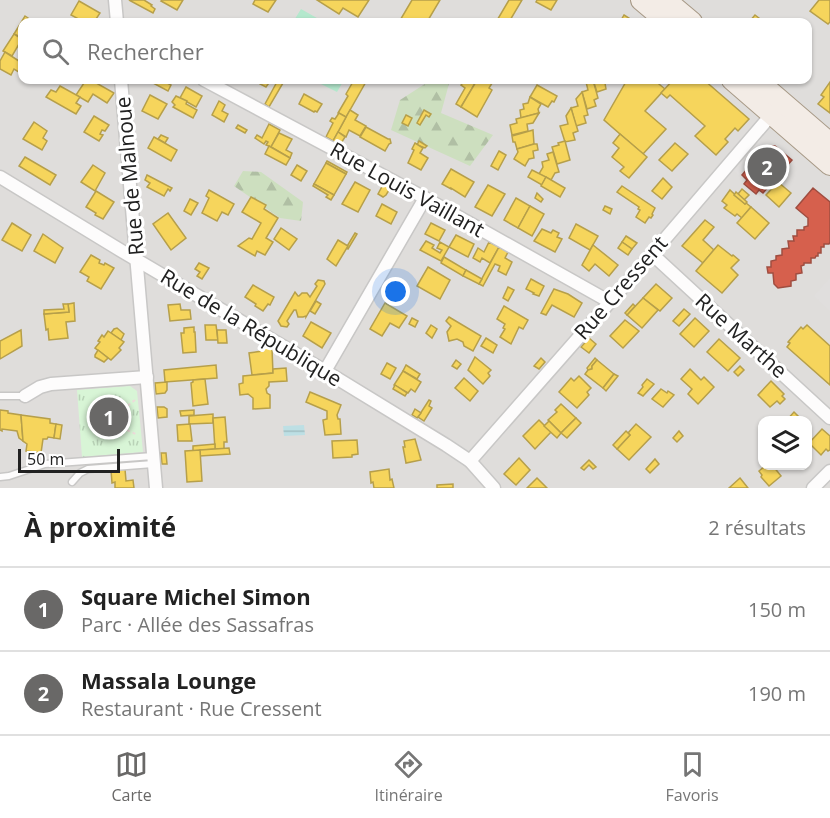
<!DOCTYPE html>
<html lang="fr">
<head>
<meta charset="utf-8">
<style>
	body { margin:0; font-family:"Open Sans",sans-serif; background:#f2f2f2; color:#222 }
	.controls { position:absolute; right:18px; bottom:18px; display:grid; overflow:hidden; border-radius:12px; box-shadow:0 2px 4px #0004 }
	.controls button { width:54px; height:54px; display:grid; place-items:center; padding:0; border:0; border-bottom:2px solid #e0e0e0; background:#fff; color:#222; font:30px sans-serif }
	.scale { position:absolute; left:18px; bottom:15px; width:102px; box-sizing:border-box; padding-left:6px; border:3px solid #212121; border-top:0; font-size:16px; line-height:21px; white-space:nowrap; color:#212121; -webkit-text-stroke:4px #fff; paint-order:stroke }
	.you { position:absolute; left:396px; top:292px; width:21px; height:21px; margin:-15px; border:4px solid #fff; border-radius:50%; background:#1a73e8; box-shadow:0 0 0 9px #1a73e833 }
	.badge { display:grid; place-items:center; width:39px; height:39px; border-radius:50%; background:#696867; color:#fff; font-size:20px; font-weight:700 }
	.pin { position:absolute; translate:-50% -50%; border:3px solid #fff; box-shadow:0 2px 6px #0006 }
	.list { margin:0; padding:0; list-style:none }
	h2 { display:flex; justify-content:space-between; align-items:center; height:78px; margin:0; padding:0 24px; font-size:26px }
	h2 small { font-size:20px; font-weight:400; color:#767676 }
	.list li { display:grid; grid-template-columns:39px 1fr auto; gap:18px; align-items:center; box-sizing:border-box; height:84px; padding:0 24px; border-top:2px solid #e0e0e0 }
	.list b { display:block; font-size:22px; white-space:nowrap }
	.list p { margin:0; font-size:20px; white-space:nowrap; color:#767676 }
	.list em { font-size:20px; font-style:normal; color:#767676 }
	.icon { flex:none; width:33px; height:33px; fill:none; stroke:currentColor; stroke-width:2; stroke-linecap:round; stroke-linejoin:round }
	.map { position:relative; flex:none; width:830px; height:488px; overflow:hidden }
	.search { position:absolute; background:#fff; box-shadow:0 2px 4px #0004; left:18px; right:18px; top:18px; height:66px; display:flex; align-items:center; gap:15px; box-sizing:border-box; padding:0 21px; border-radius:12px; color:#767676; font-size:22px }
	.sheet { height:246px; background:#fff }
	nav { display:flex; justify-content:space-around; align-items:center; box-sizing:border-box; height:84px; border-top:2px solid #e0e0e0; background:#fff; font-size:16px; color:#767676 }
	nav a { display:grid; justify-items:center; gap:3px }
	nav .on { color:#696867 }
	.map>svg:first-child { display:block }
	.residential { fill:#dfdddb; fill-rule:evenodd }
	.forest { fill:url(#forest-firs) }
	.park { fill:url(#park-tufts) }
	.pitch { fill:#b4e8cd }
	.parking { fill:#e0dedd }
	.water { fill:url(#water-rules) }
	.homes { fill:#f6d55c; stroke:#b69f4a; stroke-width:1.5 }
	.shops { fill:#d6604d; stroke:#a04d40; stroke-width:1.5 }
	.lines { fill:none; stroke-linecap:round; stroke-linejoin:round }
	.service-casing { stroke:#c8c7c6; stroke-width:9 }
	.minor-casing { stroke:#c8c7c6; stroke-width:15 }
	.primary-casing { stroke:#a79986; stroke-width:22 }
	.path { stroke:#eddbda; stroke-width:2; stroke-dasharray:3 3; stroke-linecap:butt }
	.service { stroke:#fdfcfc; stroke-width:6 }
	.minor { stroke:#fdfcfc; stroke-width:12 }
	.primary { stroke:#f3ece6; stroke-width:20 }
	.labels { text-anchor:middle; stroke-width:6; stroke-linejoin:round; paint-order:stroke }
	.street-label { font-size:21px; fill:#212121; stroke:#fff }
</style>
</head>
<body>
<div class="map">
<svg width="830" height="488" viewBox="0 0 830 488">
	<defs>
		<pattern id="forest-firs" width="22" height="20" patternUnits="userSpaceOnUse" patternTransform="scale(1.5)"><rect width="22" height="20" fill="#cddfbf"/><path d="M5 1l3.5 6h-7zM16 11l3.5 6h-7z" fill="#b0bfa4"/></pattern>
		<pattern id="park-tufts" width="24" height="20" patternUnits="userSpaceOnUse" patternTransform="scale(1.5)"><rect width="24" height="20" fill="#d8f5d6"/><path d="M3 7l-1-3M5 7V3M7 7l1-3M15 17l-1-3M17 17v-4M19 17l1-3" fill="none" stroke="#b9d2b7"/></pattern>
		<pattern id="water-rules" width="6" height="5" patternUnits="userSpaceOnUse" patternTransform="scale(1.5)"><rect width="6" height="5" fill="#bddfe4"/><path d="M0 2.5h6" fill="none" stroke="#a2bfc3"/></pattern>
	</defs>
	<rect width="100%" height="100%" fill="#f0edea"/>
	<!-- residential -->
	<path class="residential" d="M0,0H830V488H0ZM22,22H808V80H22ZM762,421H808V466H762Z"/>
	<!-- forest -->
	<g class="forest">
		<polygon points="431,80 450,80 441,113 493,135 470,166 391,130 400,100"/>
		<polygon points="243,171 261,172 303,202 301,221 280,218 234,186"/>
	</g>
	<!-- park -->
	<polygon class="park" points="130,386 137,391 143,452 82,457 77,390"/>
	<!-- pitch -->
	<g class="pitch">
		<polygon points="301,9 324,22 325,22 293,22"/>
		<polygon points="313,80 344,80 337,92"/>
	</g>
	<!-- parking -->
	<g class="parking">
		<polygon points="760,141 766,147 740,176 734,171"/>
		<polygon points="830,278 830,311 814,296"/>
	</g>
	<!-- water -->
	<polygon class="water" points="304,425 305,435 284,436 283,426"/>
	<!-- homes -->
	<g class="homes">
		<polygon points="129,0 144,0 152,5 151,6 155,9 153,13"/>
		<polygon points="162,0 183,0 177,10 161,1"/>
		<polygon points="255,0 276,0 268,12 253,4"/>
		<polygon points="317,0 369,0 358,17 343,8 339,14"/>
		<polygon points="412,0 440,0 427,22 399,22"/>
		<polygon points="509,0 522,0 509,22 496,22"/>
		<polygon points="537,0 557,0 551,10 536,2"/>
		<polygon points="819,0 830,0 830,22 828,24 810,11"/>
		<polygon points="79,1 100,13 94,22 84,22 71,15"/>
		<polygon points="624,15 629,18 634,22 620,22"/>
		<polygon points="755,15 764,22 749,22"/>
		<polygon points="25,16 28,18 26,22 22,22 22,28 18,36 14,34"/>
		<polygon points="14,34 22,39 12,56 3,51"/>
		<polygon points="5,52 22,63 22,74 14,69 11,75 0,69 0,61"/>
		<polygon points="86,80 91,80 114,93 107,103 93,94 88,102 76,95"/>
		<polygon points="152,80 169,80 167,83 171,85 168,91 151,82"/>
		<polygon points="262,80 271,80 266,87 260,84"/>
		<polygon points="278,80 283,83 269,107 265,104"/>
		<polygon points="354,80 367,80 346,117 338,113 348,96 346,94"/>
		<polygon points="465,80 477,80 461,107 456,104 465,88 461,85"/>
		<polygon points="477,80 494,80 489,88 492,90 477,117 461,107"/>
		<polygon points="588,80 593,80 598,98 594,100 596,106 587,109 582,92 588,90 586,82"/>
		<polygon points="593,80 608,80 608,82 605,83 606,89 597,92"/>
		<polygon points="627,80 654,80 665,89 645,111 666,129 643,154 604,120"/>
		<polygon points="673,80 704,80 749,119 738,131 735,128 725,139 728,142 716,155 695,136 705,126 670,95 667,98 661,93"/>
		<polygon points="830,82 830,113 818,104 824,97 821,95"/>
		<polygon points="537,85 557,96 554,102 552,101 548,107 530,97"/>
		<polygon points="60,86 80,97 76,103 81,106 76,114 46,97 51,90 56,92"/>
		<polygon points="186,87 202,96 196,107 180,98"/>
		<polygon points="582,92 588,115 584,116 586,123 576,126 571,108 578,106 576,99"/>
		<polygon points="304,94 322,104 317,112 315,111 314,112 299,104"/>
		<polygon points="150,95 167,104 158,119 142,111"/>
		<polygon points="176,96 187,101 186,104 197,110 193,118 173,107 175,105 172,102"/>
		<polygon points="530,97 541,104 538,109 539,113 521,118 520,110 524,109 523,104 528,103"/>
		<polygon points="219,101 225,105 222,111 228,114 224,122 212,115"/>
		<polygon points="571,108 578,131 573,133 575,140 565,142 560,126 568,124 566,116"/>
		<polygon points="350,110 358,115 355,120 366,126 360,136 349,130 346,137 338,132"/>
		<polygon points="424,110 431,114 429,117 426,115 420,125 417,123"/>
		<polygon points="339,113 346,117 333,141 326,137 333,123 330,121 332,118 335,119"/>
		<polygon points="539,113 533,123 527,124 528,131 512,135 510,125 517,123 516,119"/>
		<polygon points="406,115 412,118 408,126 402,123"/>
		<polygon points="94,116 109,125 105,131 102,130 100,134 103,135 99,141 84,132"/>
		<polygon points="34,122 47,131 43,138 47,141 42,150 23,139"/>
		<polygon points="269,124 280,130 271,147 266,145 268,142 266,141 264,144 255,138 257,135 262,138"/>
		<polygon points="238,125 247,130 245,133 236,128"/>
		<polygon points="366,127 388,139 390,139 391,143 389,144 385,151 360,137"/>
		<polygon points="533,130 534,144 517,149 515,142 513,142 512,136"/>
		<polygon points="338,132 345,137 340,145 333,141"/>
		<polygon points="279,133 292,139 286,150 292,153 290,158 271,147"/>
		<polygon points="620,134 647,157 629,178 620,171 624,167 612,157 619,148 613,143"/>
		<polygon points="161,135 168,138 165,143 158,139"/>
		<polygon points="154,137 177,150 171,161 148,148"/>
		<polygon points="419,141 427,146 425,148 417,145"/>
		<polygon points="565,141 570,160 557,164 552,147 559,145 558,143"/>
		<polygon points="415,143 423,148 420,153 428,158 421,170 408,163 414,150 412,149"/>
		<polygon points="675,143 688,154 672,171 659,160"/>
		<polygon points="534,144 537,144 538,150 533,151 534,158 529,159 525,166 514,159 518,152 517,149"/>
		<polygon points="269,146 290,158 286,165 265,154"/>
		<polygon points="499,151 506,155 498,170 491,166"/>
		<polygon points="553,152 559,172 555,173 551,180 539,174 543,167 542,162 549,160 547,154"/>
		<polygon points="25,157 56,175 50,185 19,166"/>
		<polygon points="327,161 347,172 346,174 326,163"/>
		<polygon points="326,163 346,174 334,195 314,184"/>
		<polygon points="93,165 105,173 95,191 81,182"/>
		<polygon points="297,165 307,171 301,181 291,175"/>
		<polygon points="451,169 474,182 465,197 451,188 451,189 442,184"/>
		<polygon points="532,170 546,177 542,185 528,177"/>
		<polygon points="147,175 172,188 170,191 168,189 164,196 147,187 150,183 145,180"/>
		<polygon points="546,177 565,188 560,197 541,186"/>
		<polygon points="663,178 672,187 662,199 652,191"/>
		<polygon points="355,182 370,190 358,212 342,204"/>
		<polygon points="778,182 791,193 779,207 766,195"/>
		<polygon points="384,183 391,187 386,195 383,197 378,194"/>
		<polygon points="314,184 334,195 331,200 326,197 328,195 313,186"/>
		<polygon points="488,185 505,194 492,216 475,207"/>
		<polygon points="622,186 655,208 652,214 653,215 651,218 649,217 645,223 636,217 640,210 638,209 639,207 617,192"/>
		<polygon points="742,189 749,195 744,200 738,194"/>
		<polygon points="209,190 234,204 228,215 222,212 217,221 202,213 209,198 206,196"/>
		<polygon points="730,190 745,204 746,203 751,207 742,218 737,214 735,216 724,208 727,205 722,201"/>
		<polygon points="96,191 114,202 103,219 95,215 96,213 86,207"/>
		<polygon points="736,192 747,202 745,204 734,195"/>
		<polygon points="537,193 543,199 541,202 535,198"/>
		<polygon points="251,197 266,205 264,209 278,218 266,238 273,242 265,255 257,251 255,256 238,246 249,238 252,239 261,223 242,212"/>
		<polygon points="516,198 530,206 518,228 504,220"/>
		<polygon points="190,199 198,203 191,215 184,211"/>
		<polygon points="382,204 397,212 391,224 376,216"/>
		<polygon points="530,206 544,214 532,236 518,228"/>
		<polygon points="605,206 612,209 610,214 603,210"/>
		<polygon points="751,207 769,223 755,239 737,223"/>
		<polygon points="168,213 186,238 171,250 153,224"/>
		<polygon points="705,220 714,227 703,240 714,250 703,263 682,246"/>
		<polygon points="12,223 31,235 22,251 2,240"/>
		<polygon points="431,223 445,230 439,241 425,234"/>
		<polygon points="576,224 598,236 590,250 569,238"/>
		<polygon points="281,228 297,239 289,250 274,239"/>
		<polygon points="542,229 551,233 553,230 559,233 557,237 562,239 555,252 534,241"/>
		<polygon points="355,233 357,234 348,249 346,248"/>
		<polygon points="43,234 63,248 55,263 34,251"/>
		<polygon points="456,235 474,244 468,257 449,247"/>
		<polygon points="626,236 637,243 632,249 622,242"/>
		<polygon points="338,240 348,246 336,266 327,259"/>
		<polygon points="426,241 434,245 432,248 440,253 442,250 437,248 440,242 449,247 441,261 420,250"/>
		<polygon points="489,242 499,247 490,263 482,258 480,262 473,258 478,248 484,252"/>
		<polygon points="622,242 632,249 628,255 618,248"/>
		<polygon points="593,245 618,265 609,276 595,264 589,271 582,265"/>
		<polygon points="718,245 732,256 733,255 739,260 731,268 738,275 722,293 696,271"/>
		<polygon points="499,247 508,252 505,258 512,262 506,275 498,271 500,266 495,264 483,286 479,284"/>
		<polygon points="91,255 100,260 99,263 104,265 105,263 114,268 101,289 87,281 89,277 80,272"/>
		<polygon points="444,257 466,270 463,276 441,263"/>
		<polygon points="199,263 209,268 202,279 197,276 200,272 195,269"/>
		<polygon points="428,267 450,280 440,299 417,286"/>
		<polygon points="466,270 482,279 479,284 463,276"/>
		<polygon points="531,279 544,286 539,296 533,294 534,293 526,289"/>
		<polygon points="318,280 324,281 325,284 306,317 306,316 303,317 298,317 296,310 294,310 287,321 289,324 287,327 281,326 278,321 295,292 298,296 299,296 302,293 307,293 310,297 317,286 315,284"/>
		<polygon points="656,284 672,298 660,311 643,298"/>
		<polygon points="253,285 274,297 270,305 268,304 263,311 255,306 256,304 245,297"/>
		<polygon points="508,287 514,290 508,301 503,298"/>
		<polygon points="554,289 568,294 582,303 574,317 552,305 546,315 541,313"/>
		<polygon points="643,298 658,310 642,328 627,315"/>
		<polygon points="316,301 321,304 315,314 310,311"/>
		<polygon points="74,303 75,321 66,322 68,338 49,340 48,329 46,330 44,314 69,312 68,304"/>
		<polygon points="385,303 407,316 399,328 390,323 382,336 370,329"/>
		<polygon points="63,304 68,304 69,312 44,314 44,310 64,309"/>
		<polygon points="180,304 181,310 190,310 191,319 170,321 168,305"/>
		<polygon points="633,304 635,306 627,315 625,313"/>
		<polygon points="504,306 528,320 523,329 519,327 511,344 500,337 505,329 503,328 505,324 497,319"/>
		<polygon points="684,309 690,314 679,326 673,321"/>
		<polygon points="449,317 481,336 473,351 464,346 463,342 457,339 449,341 447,332 451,326 446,321"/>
		<polygon points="412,318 418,321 415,327 409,324"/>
		<polygon points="695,318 709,331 694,347 680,334"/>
		<polygon points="625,320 639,331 623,348 610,336"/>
		<polygon points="311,322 331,333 322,348 303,336"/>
		<polygon points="205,325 216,325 218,340 206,340"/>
		<polygon points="431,325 437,329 432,338 426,333"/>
		<polygon points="807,325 830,346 830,385 787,347 790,343 788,342 801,327 803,329"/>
		<polygon points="194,327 194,332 195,332 196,352 183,353 181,333 184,333 184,328"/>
		<polygon points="117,328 124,334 121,340 111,333 114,329"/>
		<polygon points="21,330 22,346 0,359 0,341"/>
		<polygon points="217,330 226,330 227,343 218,343"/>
		<polygon points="108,331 124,342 119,348 121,350 111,360 95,348 100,342 98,341 102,335 104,337"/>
		<polygon points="486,338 497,345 493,353 481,346"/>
		<polygon points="589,338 596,344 589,353 581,347"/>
		<polygon points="719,339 740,358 728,371 707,352"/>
		<polygon points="261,342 272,349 273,373 252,375 249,353 262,351"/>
		<polygon points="98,350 108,358 104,362 95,357 95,355"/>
		<polygon points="475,357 491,370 488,373 490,376 483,384 468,370"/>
		<polygon points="541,358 545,362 539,369 534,366"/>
		<polygon points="595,358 597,360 592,366 592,369 588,370 587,368"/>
		<polygon points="456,360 461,364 457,369 452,366"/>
		<polygon points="597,360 614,374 603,388 585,374 588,370 592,369 592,366"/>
		<polygon points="387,363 396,368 390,379 381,374"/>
		<polygon points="216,365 217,378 165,382 164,370"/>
		<polygon points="406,365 420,374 417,379 403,371"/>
		<polygon points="740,366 744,370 738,376 734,372"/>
		<polygon points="286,368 287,381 269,382 269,386 266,389 267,393 270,395 270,408 253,409 253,398 248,394 240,395 239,384 243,383 243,376 273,373 273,369"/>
		<polygon points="690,369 701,380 704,377 714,387 698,404 688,394 692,389 681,379"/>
		<polygon points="403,371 421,382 415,392 411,389 408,393 394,385"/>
		<polygon points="614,374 618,376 606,391 603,388"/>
		<polygon points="579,376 591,388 587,392 589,395 577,408 559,392 571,378 574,381"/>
		<polygon points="464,378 478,391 470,401 455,388"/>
		<polygon points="205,379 208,404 193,406 191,383 193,382 193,380"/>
		<polygon points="647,379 654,384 643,396 638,393 643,387 642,385"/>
		<polygon points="771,381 784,394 782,396 785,399 780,404 777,401 770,407 758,395"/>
		<polygon points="167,382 167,390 165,393 156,394 155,383"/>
		<polygon points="395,385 407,393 405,396 393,389"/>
		<polygon points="661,389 667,393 668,391 674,395 663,407 652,399"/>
		<polygon points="310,392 341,405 337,415 338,419 340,419 341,434 325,435 323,420 327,419 327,411 306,402"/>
		<polygon points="429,400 431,401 429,406 432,408 424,421 418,417"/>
		<polygon points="561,404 576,418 561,433 548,420 557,412 555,410"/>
		<polygon points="157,407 164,407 167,409 167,417 158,418"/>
		<polygon points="415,409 421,413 417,418 412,415"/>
		<polygon points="0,410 8,411 8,413 21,415 23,441 19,438 17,431 2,429 2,431 0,430"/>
		<polygon points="194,410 194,415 181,416 180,411"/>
		<polygon points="794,412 801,419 799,421 786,421"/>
		<polygon points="213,414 213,423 189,424 189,416"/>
		<polygon points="21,415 50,419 50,423 56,424 54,438 48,437 47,439 43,439 41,453 26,451 27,444 23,441"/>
		<polygon points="225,417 227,442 224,442 224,449 215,449 213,418"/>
		<polygon points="576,418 581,423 567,438 561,433"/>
		<polygon points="539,420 551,432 535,449 523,436"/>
		<polygon points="549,421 561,433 557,438 544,426"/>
		<polygon points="56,424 62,425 60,439 54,438"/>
		<polygon points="190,424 192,441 178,441 177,425"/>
		<polygon points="636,424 651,437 629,460 617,449 630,435 628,433"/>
		<polygon points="822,429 830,436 830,450 828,451 826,449 821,455 809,443"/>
		<polygon points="626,431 630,435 617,449 613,445"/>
		<polygon points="679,431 683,436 677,442 673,438"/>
		<polygon points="415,439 421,460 406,463 403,447 405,447 404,441"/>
		<polygon points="357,440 358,454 352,455 352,457 333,458 332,441"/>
		<polygon points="215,444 215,449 193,451 193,446"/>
		<polygon points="229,448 230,454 200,456 200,450"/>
		<polygon points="200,450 202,481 187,482 185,451"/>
		<polygon points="161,453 166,453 167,464 162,464"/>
		<polygon points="519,458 530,470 516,485 504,474"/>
		<polygon points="655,459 659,464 650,473 646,469"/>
		<polygon points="589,460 596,467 593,469 589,465 584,470 581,468"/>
		<polygon points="765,466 769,466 771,467 773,466 781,476 769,486 761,477 762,475 759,471"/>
		<polygon points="125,469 126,481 133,480 134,488 115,488 115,482 112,483 111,470"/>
		<polygon points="389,469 390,480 392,479 394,488 374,488 373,482 371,483 370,472"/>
		<polygon points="537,478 547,488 527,488"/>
		<polygon points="740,478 748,488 729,488"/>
		<polygon points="453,484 453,488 437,488 437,485"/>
	</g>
	<!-- shops -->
	<g class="shops">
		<polygon points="767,146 775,146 792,160 763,193 759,190 756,194 744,184 747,180 742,175"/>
		<polygon points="813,188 830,202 830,242 829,244 824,244 824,247 821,247 821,253 818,253 818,256 816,256 815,258 811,258 811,263 804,263 804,265 801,266 802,273 796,274 796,280 791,281 791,286 778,288 774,284 773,273 768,273 767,267 771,267 771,261 776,260 776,256 782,255 782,249 789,248 788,241 794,241 793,236 797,236 797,230 804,230 804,227 808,226 808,218 796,208"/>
	</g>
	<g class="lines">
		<!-- service casing -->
		<g class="service-casing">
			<g id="service">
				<polyline points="0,396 25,396"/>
				<polyline points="0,477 9,476 45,464 153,456"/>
				<polyline points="72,482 80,473 88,469 153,464"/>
			</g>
		</g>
		<!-- minor casing -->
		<g class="minor-casing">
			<g id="minor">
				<polyline points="115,0 117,22"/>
				<polyline points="121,80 156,488"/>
				<polyline points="204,80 425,198 610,302"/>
				<polyline points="0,177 120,250 325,371 446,445 470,461 494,488"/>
				<polyline points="652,254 830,418"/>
				<polyline points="325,371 425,198"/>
				<polyline points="25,396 40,387 51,384 147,377"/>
				<polyline points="470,461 652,254 772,114"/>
				<polyline points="813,488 830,471"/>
			</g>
		</g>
		<!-- primary casing -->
		<g class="primary-casing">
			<g id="primary">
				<polyline points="641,0 667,22"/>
				<polyline points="666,0 692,22"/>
				<polyline points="732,80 830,165"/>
				<polyline points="757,80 830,143"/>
			</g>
		</g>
		<!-- path -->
		<path class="path" d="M135,400C126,407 119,411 118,424L120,427L138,435"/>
		<!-- service -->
		<use href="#service" class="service"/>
		<!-- minor -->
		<use href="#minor" class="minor"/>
		<!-- primary -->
		<use href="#primary" class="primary"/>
	</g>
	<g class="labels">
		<!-- street labels -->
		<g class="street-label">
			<text transform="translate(130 176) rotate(-95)" y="7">Rue de Malnoue</text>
			<text transform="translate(407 190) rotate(29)" y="7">Rue Louis Vaillant</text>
			<text transform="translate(621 288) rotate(-49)" y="7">Rue Cressent</text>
			<text transform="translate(251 328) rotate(31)" y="7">Rue de la République</text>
			<text transform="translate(741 336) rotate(42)" y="7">Rue Marthe</text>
		</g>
	</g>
</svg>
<div class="controls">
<button><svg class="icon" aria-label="layers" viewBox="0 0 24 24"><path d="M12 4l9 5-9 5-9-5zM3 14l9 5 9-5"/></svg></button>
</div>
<div class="scale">50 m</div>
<div class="you"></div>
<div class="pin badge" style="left:109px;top:417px">1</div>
<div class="pin badge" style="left:767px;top:167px">2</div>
<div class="search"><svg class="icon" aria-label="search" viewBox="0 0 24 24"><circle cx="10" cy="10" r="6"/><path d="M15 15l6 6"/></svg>Rechercher</div>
</div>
<section class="sheet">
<h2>À proximité<small>2 résultats</small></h2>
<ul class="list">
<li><span class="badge">1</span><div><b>Square Michel Simon</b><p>Parc · Allée des Sassafras</p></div><em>150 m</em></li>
<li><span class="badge">2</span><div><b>Massala Lounge</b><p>Restaurant · Rue Cressent</p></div><em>190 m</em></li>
</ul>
</section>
<nav>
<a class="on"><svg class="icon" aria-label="map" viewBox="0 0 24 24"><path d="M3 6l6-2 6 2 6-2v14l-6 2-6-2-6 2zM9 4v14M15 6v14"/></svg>Carte</a>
<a><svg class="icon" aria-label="directions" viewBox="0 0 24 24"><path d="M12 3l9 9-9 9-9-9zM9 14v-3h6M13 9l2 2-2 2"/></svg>Itinéraire</a>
<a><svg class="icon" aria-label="saved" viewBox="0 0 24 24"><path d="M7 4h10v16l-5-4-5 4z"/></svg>Favoris</a>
</nav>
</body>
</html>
